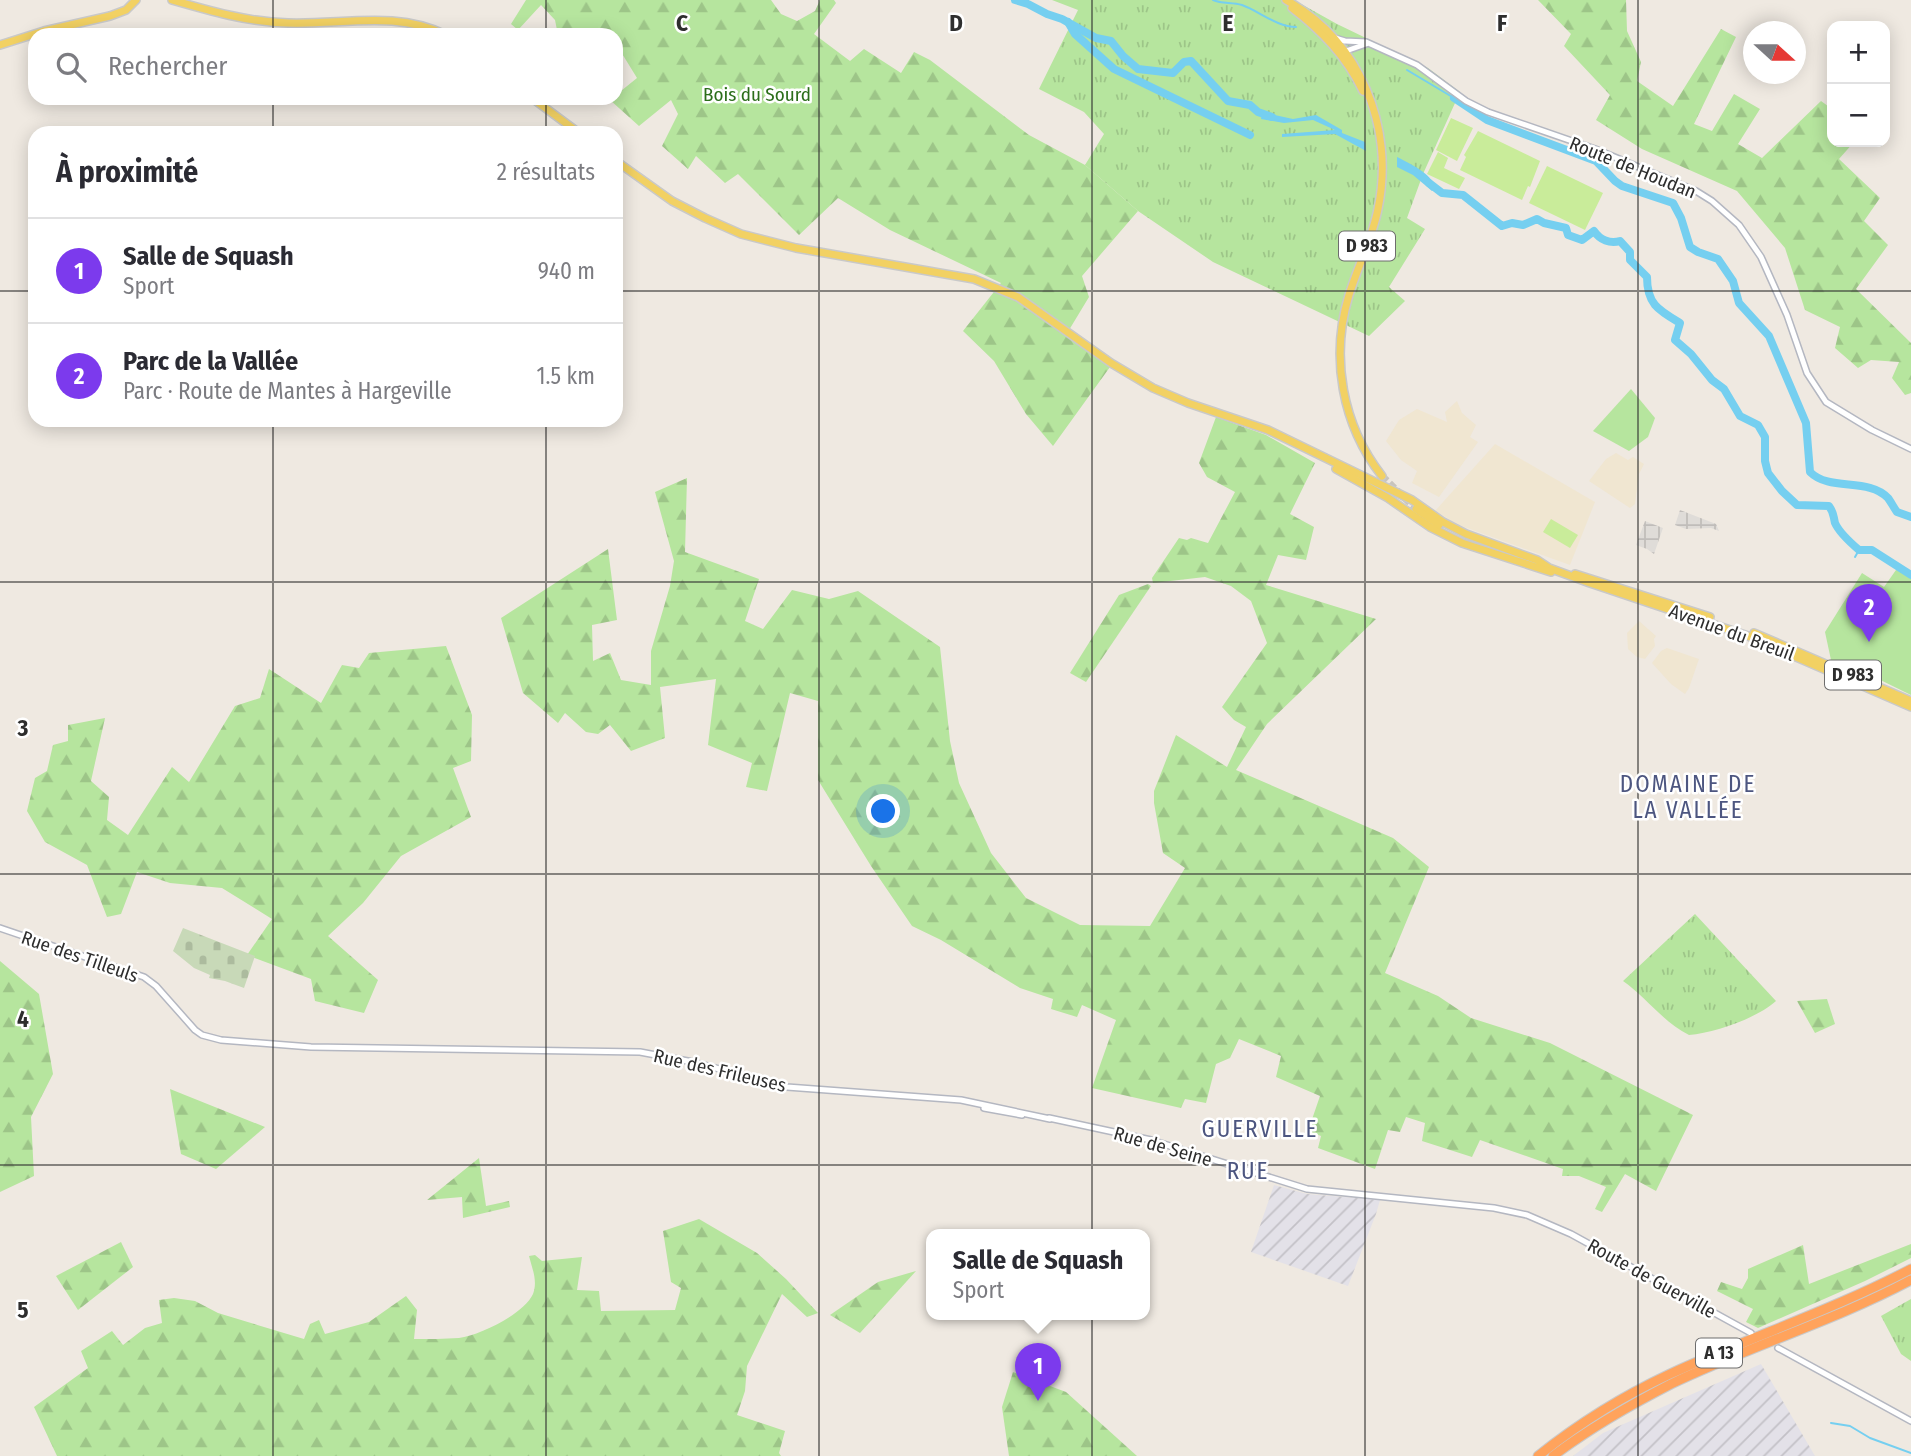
<!DOCTYPE html>
<html lang="fr">
<head>
<meta charset="utf-8">
<style>
	body { margin:0; font-family:"Fira Sans Condensed",sans-serif; background:#f7f7f7; color:#2b2b33 }
	.controls { position:absolute; right:21px; top:21px; display:grid; overflow:hidden; border-radius:14px; box-shadow:0 4px 18px #0003 }
	.controls button { width:63px; height:63px; display:grid; place-items:center; padding:0; border:0; border-bottom:2px solid #e1e1e2; background:#fff; color:#2b2b33; font:35px sans-serif }
	.compass { position:absolute; left:1743px; top:21px; width:63px; height:63px; border-radius:50%; background:#fff; box-shadow:0 4px 18px #0003; rotate:111deg }
	.you { position:absolute; left:884px; top:812px; width:24px; height:24px; margin:-18px; border:5px solid #fff; border-radius:50%; background:#1a73e8; box-shadow:0 0 0 10px #1a73e833 }
	.badge { display:grid; place-items:center; width:46px; height:46px; border-radius:50%; background:#7c3aed; color:#fff; font-size:23px; font-weight:700 }
	.pin { position:absolute; translate:-50% -58px; filter:drop-shadow(0 2px 4px #0008) }
	.pin::after { content:''; position:absolute; top:37px; width:24px; height:21px; background:inherit; clip-path:polygon(0 0,100% 0,50% 100%) }
	.popup { position:absolute; left:926px; top:1229px; width:224px; height:91px; box-sizing:border-box; display:grid; place-content:center; border-radius:14px; background:#fff; filter:drop-shadow(0 2px 5px #0005); font-size:23px; white-space:nowrap; color:#7c7c81 }
	.popup b { font-size:26px; color:#2b2b33 }
	.popup::after { content:''; position:absolute; left:50%; top:100%; margin-left:-14px; border:14px solid transparent; border-top-color:#fff }
	.list { margin:0; padding:0; list-style:none }
	h2 { display:flex; justify-content:space-between; align-items:center; height:91px; margin:0; padding:0 28px; font-size:30px }
	h2 small { font-size:23px; font-weight:400; color:#7c7c81 }
	.list li { display:grid; grid-template-columns:46px 1fr auto; gap:21px; align-items:center; box-sizing:border-box; height:105px; padding:0 28px; border-top:2px solid #e1e1e2 }
	.list b { display:block; font-size:26px; white-space:nowrap }
	.list p { margin:0; font-size:23px; white-space:nowrap; color:#7c7c81 }
	.list em { font-size:23px; font-style:normal; color:#7c7c81 }
	.icon { flex:none; width:38px; height:38px; fill:none; stroke:currentColor; stroke-width:2; stroke-linecap:round; stroke-linejoin:round }
	.map { position:relative; flex:none; width:1911px; height:1456px; overflow:hidden }
	.search { position:absolute; background:#fff; box-shadow:0 4px 18px #0003; left:28px; top:28px; width:595px; height:77px; display:flex; align-items:center; gap:18px; box-sizing:border-box; padding:0 24px; border-radius:21px; color:#7c7c81; font-size:26px }
	.panel { position:absolute; background:#fff; box-shadow:0 4px 18px #0003; left:28px; top:126px; width:595px; height:301px; border-radius:21px }
	.map>svg:first-child { display:block }
	.industrial { fill:url(#industrial-furrows) }
	.education { fill:#f0e6d1 }
	.grass { fill:url(#grass-tufts) }
	.forest { fill:url(#forest-firs) }
	.cemetery { fill:url(#cemetery-stones) }
	.park { fill:#b6e59e }
	.pitch { fill:#c9ec9a }
	.plaza { fill:url(#plaza-grid) }
	.water { fill:#75cff0 }
	.lines { fill:none; stroke-linecap:round; stroke-linejoin:round }
	.stream { stroke:#75cff0; stroke-width:2 }
	.river { stroke:#75cff0; stroke-width:8 }
	.major-tunnel { stroke:#c8c4bd; stroke-width:7; stroke-dasharray:7 3.5; stroke-linecap:butt }
	.minor-casing { stroke:#b4b7c1; stroke-width:8 }
	.major-casing { stroke:#c9c9c9; stroke-width:10 }
	.highway-casing { stroke:#c9c9c9; stroke-width:11 }
	.minor { stroke:#fff; stroke-width:5 }
	.major { stroke:#f2d163; stroke-width:7 }
	.highway { stroke:#ffa35c; stroke-width:9 }
	.grid { fill:none; stroke:#2e2e2e; stroke-width:2; stroke-opacity:0.55 }
	.labels { text-anchor:middle; stroke-width:5; stroke-linejoin:round; paint-order:stroke }
	.shield { fill:#fff; stroke:#6d6d6d; stroke-width:2 }
	.shield-label { font-size:18px; font-weight:bold; fill:#2e2e2e }
	.park-label { font-size:19px; fill:#2c6e1b; stroke:#fff }
	.street-label { font-size:19px; fill:#2e2e2e; stroke:#fff }
	.quarter-label { font-size:23px; letter-spacing:2px; fill:#4d5680; stroke:#fff }
	.grid-label { font-size:23px; text-anchor:middle; font-weight:bold; fill:#2e2e2e; stroke:#fff; stroke-width:5; stroke-linejoin:round; paint-order:stroke }
</style>
</head>
<body>
<div class="map">
<svg width="1911" height="1456" viewBox="0 0 1911 1456">
	<defs>
		<pattern id="industrial-furrows" width="10" height="10" patternUnits="userSpaceOnUse" patternTransform="scale(1.75)"><rect width="10" height="10" fill="#e3e1e8"/><path d="M-1 1l2-2M0 10L10 0M9 11l2-2" fill="none" stroke="#c3c1c7"/></pattern>
		<pattern id="grass-tufts" width="24" height="20" patternUnits="userSpaceOnUse" patternTransform="scale(1.75)"><rect width="24" height="20" fill="#b6e59e"/><path d="M3 7l-1-3M5 7V3M7 7l1-3M15 17l-1-3M17 17v-4M19 17l1-3" fill="none" stroke="#9dc588"/></pattern>
		<pattern id="forest-firs" width="22" height="20" patternUnits="userSpaceOnUse" patternTransform="scale(1.75)"><rect width="22" height="20" fill="#b6e59e"/><path d="M5 1l3.5 6h-7zM16 11l3.5 6h-7z" fill="#9dc588"/></pattern>
		<pattern id="cemetery-stones" width="16" height="16" patternUnits="userSpaceOnUse" patternTransform="scale(1.75)"><rect width="16" height="16" fill="#c8d9b8"/><path d="M2 7V4a2 2 0 0 1 4 0v3zM10 15v-3a2 2 0 0 1 4 0v3z" fill="#acbb9e"/></pattern>
		<pattern id="plaza-grid" width="8" height="8" patternUnits="userSpaceOnUse" patternTransform="scale(1.75)"><rect width="8" height="8" fill="#dfdcd8"/><path d="M0 4h8M4 0v8" fill="none" stroke="#c0bdba"/></pattern>
	</defs>
	<rect width="100%" height="100%" fill="#efe9e1"/>
	<!-- industrial -->
	<g class="industrial">
		<polygon points="1274,1185 1307,1194 1380,1200 1376,1214 1348,1286 1251,1252"/>
		<polygon points="1761,1364 1815,1456 1573,1456 1603,1433"/>
	</g>
	<!-- education -->
	<g class="education">
		<polygon points="1457,401 1462,413 1476,425 1470,437 1478,442 1439,497 1412,483 1417,471 1401,460 1386,441 1399,420 1417,409 1447,422 1445,412"/>
		<polygon points="1495,444 1595,502 1570,565 1459,525 1435,511"/>
		<polygon points="1616,453 1628,460 1633,457 1644,464 1639,474 1635,504 1630,508 1589,481 1606,459"/>
		<polygon points="1639,621 1656,636 1654,639 1655,646 1645,659 1637,657 1628,649 1627,633"/>
		<polygon points="1667,648 1699,659 1689,688 1685,694 1671,684 1652,663 1661,651"/>
	</g>
	<!-- grass -->
	<g class="grass">
		<polygon points="1052,0 1294,0 1337,24 1428,68 1460,92 1423,174 1407,218 1425,229 1389,287 1405,301 1369,336 1213,262 1138,211 1085,165 1104,134 1084,112 1039,89 1078,10"/>
		<path d="M1695,914L1776,1001C1757,1018 1715,1033 1689,1035C1664,1023 1646,997 1623,981Z"/>
		<polygon points="1911,1299 1911,1361 1901,1354 1881,1316"/>
	</g>
	<!-- forest -->
	<g class="forest">
		<polygon points="526,0 771,0 781,14 797,21 815,11 820,0 834,0 836,3 814,34 850,61 864,49 901,73 914,52 930,60 1029,135 1085,165 1138,211 1082,276 1089,297 1066,335 1110,367 1053,446 1026,414 994,361 963,331 1001,283 890,230 838,198 799,235 738,174 725,183 696,156 688,169 662,146 678,114 671,100 639,126 610,100 616,98 616,95 637,78 621,52 616,55 616,35 558,35 555,20 541,5 518,30 511,24"/>
		<polygon points="1538,0 1626,0 1627,31 1641,62 1637,81 1673,106 1721,29 1736,37 1694,124 1712,131 1734,94 1760,109 1738,144 1762,158 1821,101 1832,109 1832,142 1854,142 1839,159 1880,198 1864,221 1888,245 1856,289 1911,343 1911,393 1905,395 1892,378 1899,362 1871,360 1858,368 1835,348 1840,327 1805,310 1785,248 1737,191 1642,149 1596,120 1610,95 1564,46 1571,34"/>
		<polygon points="1216,417 1266,435 1315,463 1290,514 1314,527 1306,560 1278,555 1266,585 1376,619 1267,724 1236,770 1393,838 1429,867 1385,973 1438,996 1471,1018 1550,1043 1693,1115 1656,1191 1625,1174 1602,1212 1595,1209 1606,1187 1579,1176 1562,1176 1563,1169 1480,1140 1472,1157 1422,1141 1425,1123 1406,1117 1400,1132 1388,1130 1375,1169 1318,1148 1321,1136 1308,1131 1320,1096 1276,1077 1281,1056 1239,1039 1230,1058 1216,1064 1206,1103 1185,1099 1181,1108 1092,1088 1116,1020 1082,1005 1077,1017 1051,1009 1053,999 1020,988 941,940 912,926 871,866 818,780 818,701 790,693 767,791 746,787 752,763 708,745 716,679 660,687 665,738 631,751 610,725 598,734 586,732 565,713 558,723 523,693 501,618 608,549 617,620 592,625 593,661 610,653 621,680 651,685 651,651 670,586 674,561 655,492 687,478 685,552 759,579 745,621 763,629 792,590 829,599 858,591 940,647 950,741 959,783 991,853 1026,898 1080,925 1150,926 1185,868 1163,853 1154,803 1154,791 1176,735 1227,767 1246,727 1234,720 1222,707 1267,643 1251,601 1231,586 1205,577 1153,583 1152,578 1179,538 1187,540 1191,538 1208,543 1235,492 1207,477 1199,463"/>
		<polygon points="1148,584 1151,586 1086,682 1070,673 1119,595"/>
		<polygon points="446,646 472,715 471,761 453,768 471,817 401,856 363,903 328,936 378,980 364,1013 315,1001 311,979 247,955 272,919 222,888 170,883 137,872 121,914 107,917 87,865 45,842 27,811 35,778 47,771 53,745 68,741 68,725 105,718 91,781 109,797 107,820 128,835 172,767 189,782 235,706 260,698 269,669 321,703 342,665 359,668 369,653"/>
		<polygon points="0,961 39,994 53,1074 31,1117 34,1176 0,1192"/>
		<polygon points="1827,999 1835,1024 1815,1033 1797,1001"/>
		<polygon points="170,1089 265,1127 216,1169 181,1154"/>
		<polygon points="479,1158 486,1206 509,1201 510,1207 463,1218 462,1197 427,1200"/>
		<path d="M699,1219L757,1253L786,1279L818,1313L807,1317L782,1294L747,1366L745,1391L737,1415L785,1431L779,1453L781,1456H57L34,1407L88,1368L81,1351L112,1331L123,1345L145,1328L162,1323L159,1300L174,1298L195,1301L218,1313L304,1339L310,1324L319,1320L325,1334L369,1322L406,1296L417,1310L414,1339C429,1339 444,1339 459,1338C480,1335 524,1314 533,1294C538,1281 532,1268 529,1256L535,1255L542,1261L582,1257L577,1290L599,1291L601,1311L675,1310L681,1288L671,1282L663,1231Z"/>
		<polygon points="121,1242 133,1267 78,1310 56,1276"/>
		<polygon points="1911,1244 1911,1258 1865,1281 1758,1328 1746,1322 1753,1309 1717,1291 1721,1282 1742,1289 1748,1278 1748,1269 1803,1245 1809,1284"/>
		<polygon points="916,1271 860,1333 830,1315 878,1282"/>
		<polygon points="1013,1372 1066,1392 1137,1456 1009,1456 1002,1407"/>
	</g>
	<!-- cemetery -->
	<polygon class="cemetery" points="183,928 255,956 244,988 225,981 209,978 210,975 194,968 173,951"/>
	<!-- park -->
	<g class="park">
		<polygon points="1631,389 1655,418 1648,437 1629,451 1593,431"/>
		<polygon points="1896,570 1904,571 1911,577 1911,695 1862,671 1831,660 1825,632 1862,573 1884,587"/>
	</g>
	<!-- pitch -->
	<g class="pitch">
		<polygon points="1451,118 1473,128 1457,161 1436,150"/>
		<polygon points="1478,131 1540,161 1530,187 1528,186 1522,200 1460,170 1466,157 1464,155"/>
		<polygon points="1438,152 1448,158 1444,168 1465,178 1459,189 1427,174"/>
		<polygon points="1547,166 1603,193 1585,230 1529,203"/>
		<polygon points="1551,519 1578,535 1570,548 1543,532"/>
	</g>
	<!-- plaza -->
	<g class="plaza">
		<polygon points="1680,510 1716,524 1719,531 1711,528 1686,529 1675,525"/>
		<polygon points="1645,521 1663,528 1654,554 1647,549 1636,545"/>
	</g>
	<!-- water -->
	<g class="water">
		<polygon points="1263,110 1266,113 1293,119 1316,115 1342,130 1342,133 1365,142 1366,151 1335,134 1282,137 1282,134 1335,130 1313,120 1284,123 1261,119"/>
		<path d="M1397,157C1411,164 1430,173 1436,187L1432,191L1413,175L1397,167Z"/>
	</g>
	<g class="lines">
		<!-- stream -->
		<g class="stream">
			<path d="M1213,0C1222,4 1232,2 1242,5C1259,11 1277,27 1296,27"/>
			<polyline points="1407,70 1454,98"/>
			<polyline points="1855,557 1859,550"/>
			<polyline points="1831,1423 1850,1426 1870,1438 1911,1453"/>
		</g>
		<!-- river -->
		<g class="river">
			<polyline points="1015,0 1028,4 1047,14 1062,19 1096,38 1111,41 1123,56 1138,69 1173,73 1184,62 1191,61 1228,101 1250,105 1258,112 1272,117"/>
			<polyline points="1068,22 1075,34 1114,69 1250,135"/>
			<path d="M1454,98L1487,120L1596,161L1615,181L1622,186L1673,203L1681,218L1690,247L1698,252L1718,259L1733,281L1739,303L1769,336L1806,423L1810,472C1830,492 1868,477 1888,498C1891,502 1894,508 1897,512L1911,517"/>
			<path d="M1429,183L1442,193L1463,195L1502,226L1512,223L1523,225L1537,219L1544,223L1566,228L1568,235L1582,240L1594,231C1600,240 1610,244 1620,241L1630,252V260L1647,277C1647,304 1658,310 1680,323L1675,340L1691,354L1712,380L1724,389L1740,416L1758,425L1765,437V461L1768,473L1782,491L1797,505L1829,506C1834,513 1833,515 1835,523C1839,532 1852,544 1859,550H1872L1911,575"/>
		</g>
		<!-- major-tunnel -->
		<polyline class="major-tunnel" points="1382,476 1416,509"/>
		<!-- minor casing -->
		<g class="minor-casing">
			<g id="minor">
				<polyline points="1335,38 1345,41 1366,42 1417,65 1466,101 1488,112 1595,149 1696,191 1712,201 1739,225 1761,257 1787,315 1807,373 1826,402 1872,430 1911,449"/>
				<polyline points="1343,52 1366,44"/>
				<polyline points="0,928 144,977 156,986 195,1030 202,1035 221,1040 311,1047 640,1052 693,1062 787,1087 961,1100 1050,1119"/>
				<polyline points="984,1108 1022,1115"/>
				<polyline points="1049,1118 1151,1140 1307,1189 1494,1208 1527,1215 1571,1234 1751,1333"/>
				<polyline points="1778,1348 1911,1421"/>
			</g>
		</g>
		<!-- major casing -->
		<g class="major-casing">
			<g id="major">
				<path d="M172,0C210,11 248,22 288,23C342,25 396,10 446,35"/>
				<path d="M1286,0C1360,41 1395,127 1378,209C1372,239 1358,266 1349,295C1330,357 1342,425 1382,476"/>
				<path d="M1292,8C1322,31 1346,56 1363,91"/>
				<polyline points="0,45 44,31 110,16 126,10 136,0"/>
				<polyline points="532,98 579,133"/>
				<polyline points="616,161 672,201 705,218 741,234 796,248 974,279 1018,297 1111,363 1153,388 1188,403 1268,430 1412,500 1443,522 1466,534 1537,560 1549,568 1590,583 1748,636 1911,707"/>
				<polyline points="1336,469 1388,498 1430,527 1462,543 1551,572"/>
				<polyline points="1416,509 1439,525"/>
				<polyline points="1575,574 1710,617"/>
				<polyline points="1754,633 1911,701"/>
			</g>
		</g>
		<!-- highway casing -->
		<g class="highway-casing">
			<g id="highway">
				<path d="M1538,1456C1578,1424 1623,1396 1670,1374C1750,1337 1833,1310 1911,1269"/>
				<path d="M1553,1456C1590,1428 1630,1405 1671,1384C1750,1346 1834,1321 1911,1280"/>
			</g>
		</g>
		<!-- minor -->
		<use href="#minor" class="minor"/>
		<!-- major -->
		<use href="#major" class="major"/>
		<!-- highway -->
		<use href="#highway" class="highway"/>
	</g>
	<!-- grid -->
	<path class="grid" d="M273,0V35M546,0V35M819,0V1456M1092,0V1456M1365,0V1456M1638,0V1456M273,98V133M546,98V133M0,291H35M616,291H1911M273,420V1456M546,420V1456M0,582H1911M0,874H1911M0,1165H1911"/>
	<g class="labels">
		<!-- shield labels -->
		<g class="shield">
			<rect x="1339" y="231.5" width="56" height="29" rx="5"/>
			<rect x="1825" y="660.5" width="56" height="29" rx="5"/>
			<rect x="1696" y="1338.5" width="46" height="29" rx="5"/>
		</g>
		<g class="shield-label">
			<text x="1367" y="252">D 983</text>
			<text x="1853" y="681">D 983</text>
			<text x="1719" y="1359">A 13</text>
		</g>
		<!-- park labels -->
		<g class="park-label">
			<text x="757" y="101">Bois du Sourd</text>
		</g>
		<!-- street labels -->
		<g class="street-label">
			<text transform="translate(1633 167) rotate(22)" y="7">Route de Houdan</text>
			<text transform="translate(1732 632) rotate(20)" y="7">Avenue du Breuil</text>
			<text transform="translate(80 956) rotate(19)" y="7">Rue des Tilleuls</text>
			<text transform="translate(720 1070) rotate(13)" y="7">Rue des Frileuses</text>
			<text transform="translate(1163 1146) rotate(16)" y="7">Rue de Seine</text>
			<text transform="translate(1652 1278) rotate(29)" y="7">Route de Guerville</text>
		</g>
		<!-- quarter labels -->
		<g class="quarter-label">
			<text x="1688" y="792">DOMAINE DE<tspan x="1688" dy="26">LA VALLÉE</tspan></text>
			<text x="1260" y="1137">GUERVILLE</text>
			<text x="1248" y="1179">RUE</text>
		</g>
	</g>
	<g class="grid-label">
		<text x="682" y="31">C</text>
		<text x="956" y="31">D</text>
		<text x="1228" y="31">E</text>
		<text x="1502" y="31">F</text>
		<text x="23" y="736">3</text>
		<text x="23" y="1027">4</text>
		<text x="23" y="1318">5</text>
	</g>
</svg>
<div class="controls">
<button>+</button>
<button>−</button>
</div>
<svg class="compass" viewBox="-18 -18 36 36"><path d="M0-13l5 13h-10z" fill="#e53935"/><path d="M0 13l5-13h-10z" fill="#7c7c81"/></svg>
<div class="you"></div>
<div class="pin badge" style="left:1038px;top:1401px">1</div>
<div class="popup"><b>Salle de Squash</b>Sport</div>
<div class="pin badge" style="left:1869px;top:642px">2</div>
<div class="search"><svg class="icon" aria-label="search" viewBox="0 0 24 24"><circle cx="10" cy="10" r="6"/><path d="M15 15l6 6"/></svg>Rechercher</div>
<section class="panel">
<h2>À proximité<small>2 résultats</small></h2>
<ul class="list">
<li><span class="badge">1</span><div><b>Salle de Squash</b><p>Sport</p></div><em>940 m</em></li>
<li><span class="badge">2</span><div><b>Parc de la Vallée</b><p>Parc · Route de Mantes à Hargeville</p></div><em>1.5 km</em></li>
</ul>
</section>
</div>
</body>
</html>
